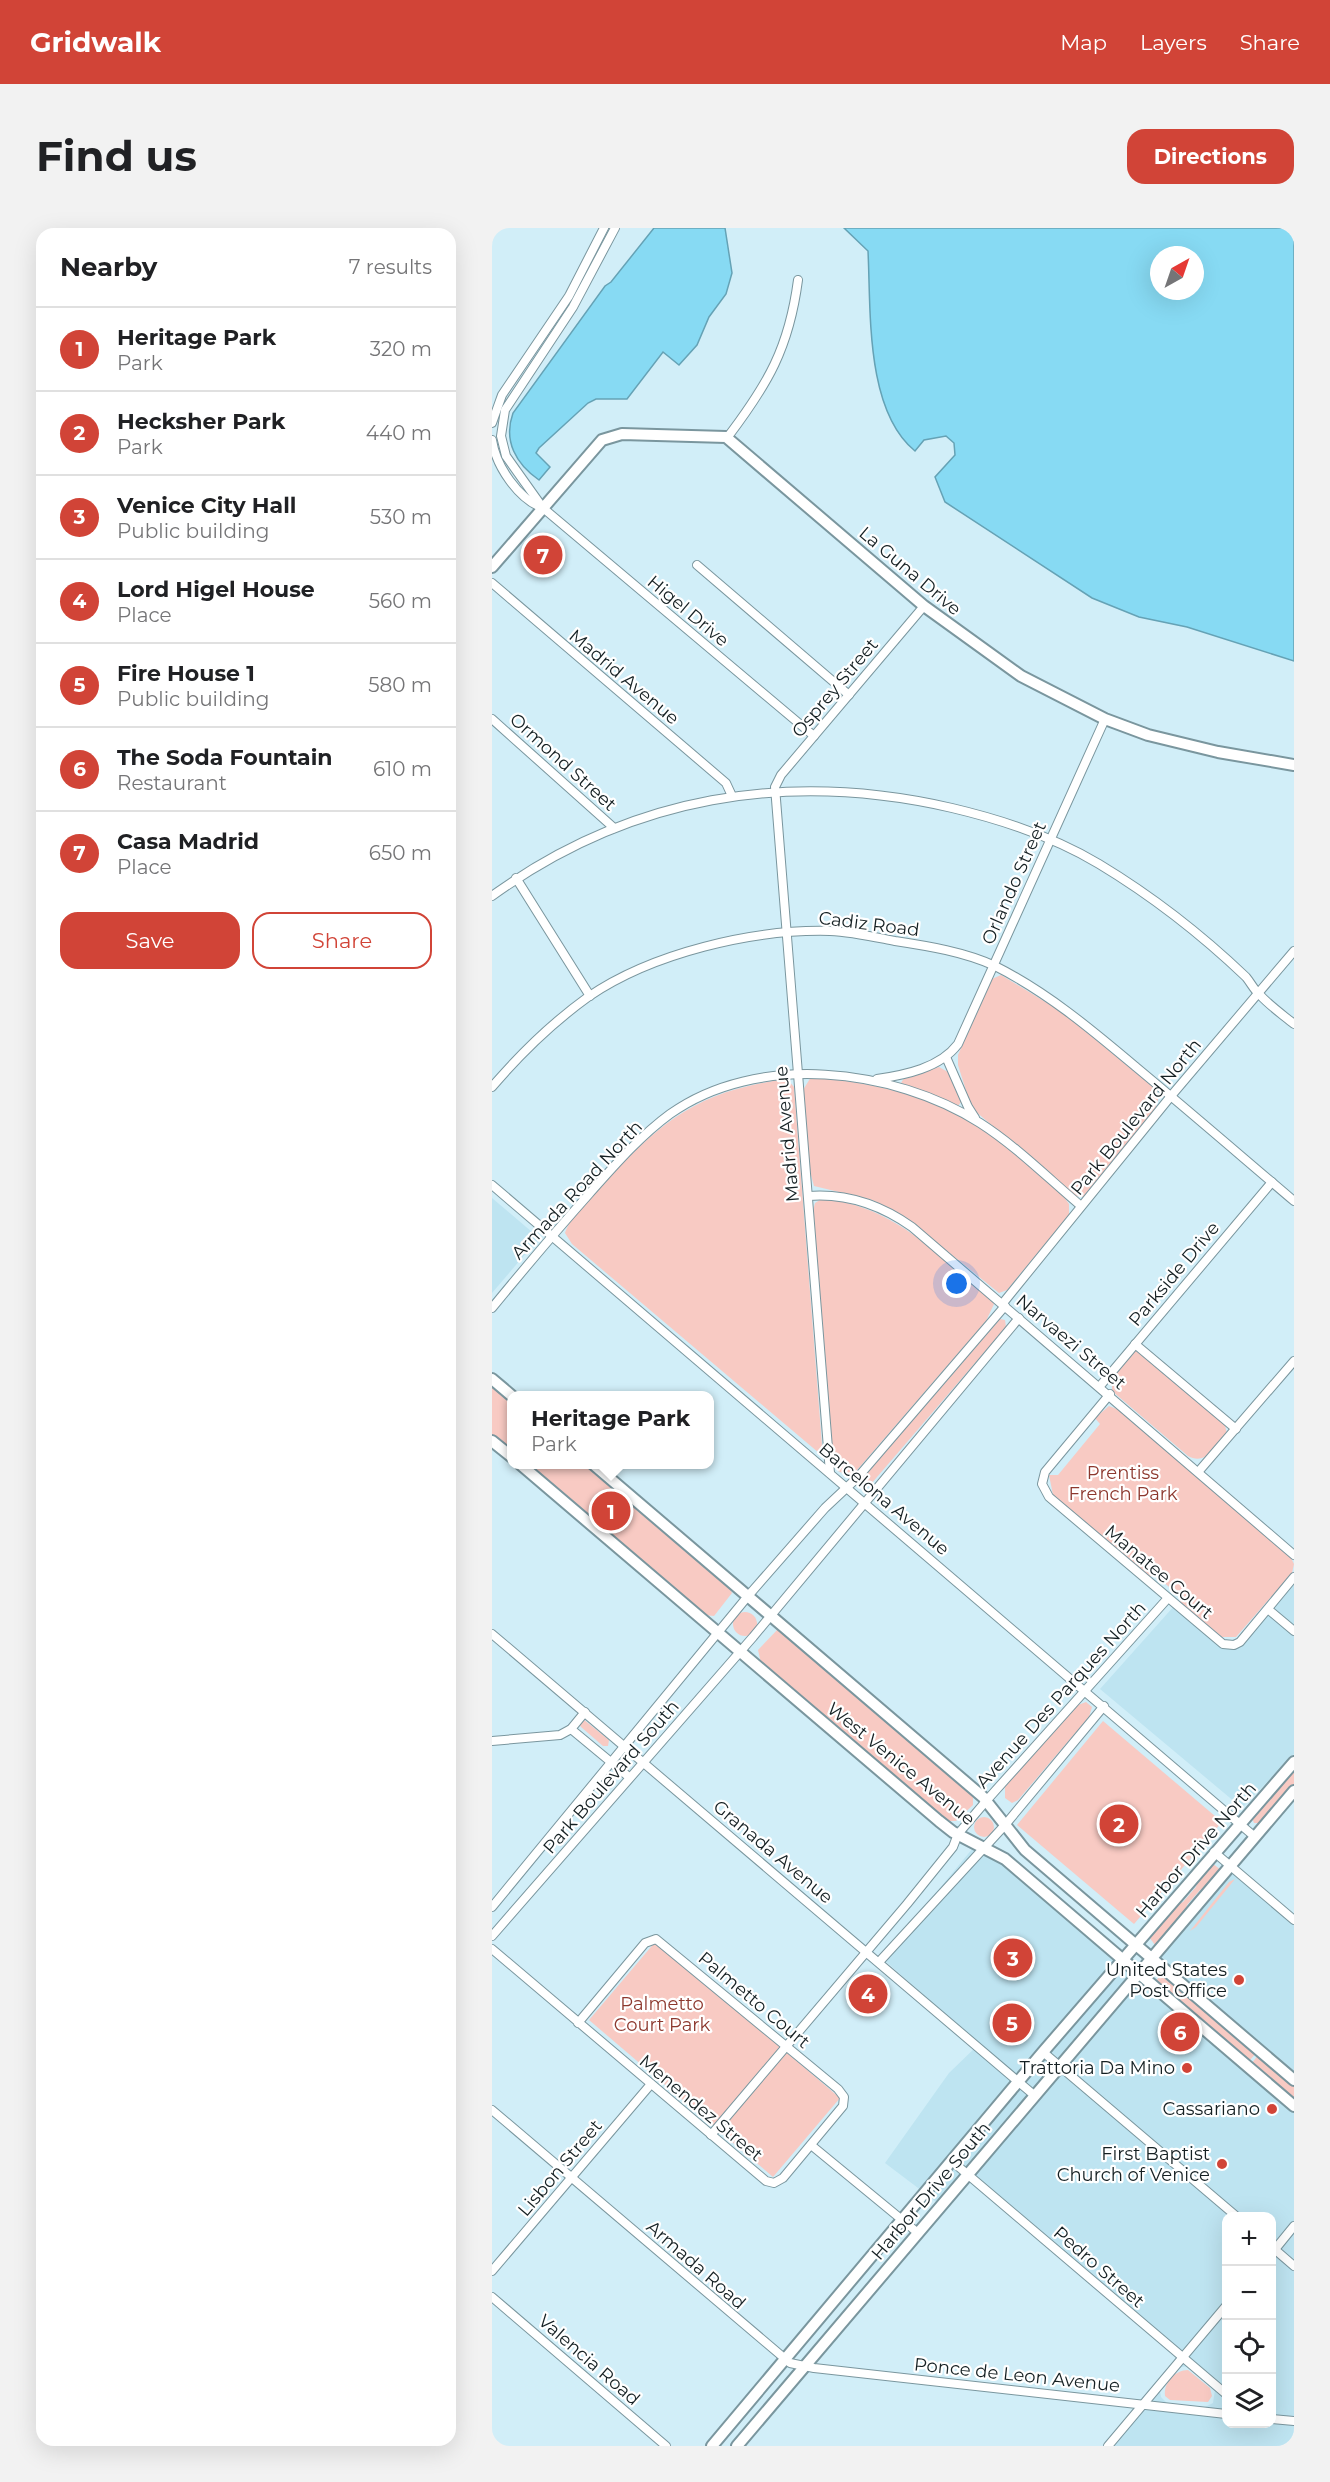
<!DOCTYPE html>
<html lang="en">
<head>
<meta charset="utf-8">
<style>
	body { margin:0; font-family:Montserrat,sans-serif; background:#f2f2f2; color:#202124 }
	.controls { position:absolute; right:18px; bottom:18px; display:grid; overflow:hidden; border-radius:12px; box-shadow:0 6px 24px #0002 }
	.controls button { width:54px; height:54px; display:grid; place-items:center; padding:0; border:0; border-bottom:2px solid #e0e0e0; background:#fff; color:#202124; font:30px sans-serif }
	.compass { position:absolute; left:658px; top:18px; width:54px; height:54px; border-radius:50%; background:#fff; box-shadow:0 6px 24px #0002; rotate:40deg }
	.you { position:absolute; left:465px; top:1056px; width:21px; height:21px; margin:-15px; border:4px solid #fff; border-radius:50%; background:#1a73e8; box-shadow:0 0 0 9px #1a73e833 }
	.badge { display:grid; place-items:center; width:39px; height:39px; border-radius:50%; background:#d14437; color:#fff; font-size:20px; font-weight:700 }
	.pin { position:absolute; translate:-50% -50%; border:3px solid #fff; box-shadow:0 2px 6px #0006 }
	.popup { position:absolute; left:15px; top:1163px; width:207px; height:78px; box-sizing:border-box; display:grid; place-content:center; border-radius:12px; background:#fff; filter:drop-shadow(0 2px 4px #0005); font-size:20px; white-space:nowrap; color:#757577 }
	.popup b { font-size:22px; color:#202124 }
	.popup::after { content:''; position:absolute; left:50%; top:100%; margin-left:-12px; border:12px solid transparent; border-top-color:#fff }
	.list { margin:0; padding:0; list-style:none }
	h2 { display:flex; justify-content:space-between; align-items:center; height:78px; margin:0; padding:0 24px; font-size:26px }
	h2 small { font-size:20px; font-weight:400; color:#757577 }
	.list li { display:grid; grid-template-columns:39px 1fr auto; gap:18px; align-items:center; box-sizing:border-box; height:84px; padding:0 24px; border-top:2px solid #e0e0e0 }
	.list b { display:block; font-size:22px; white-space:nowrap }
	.list p { margin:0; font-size:20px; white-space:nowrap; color:#757577 }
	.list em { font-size:20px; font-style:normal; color:#757577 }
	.actions { display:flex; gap:12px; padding:18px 24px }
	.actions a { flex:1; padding:14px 0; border:2px solid #d14437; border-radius:18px; text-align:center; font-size:21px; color:#d14437 }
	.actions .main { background:#d14437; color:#fff }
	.icon { flex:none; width:33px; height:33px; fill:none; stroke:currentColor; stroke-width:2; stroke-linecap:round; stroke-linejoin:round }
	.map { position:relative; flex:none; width:802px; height:2218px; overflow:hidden; border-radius:18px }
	header { display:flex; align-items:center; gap:36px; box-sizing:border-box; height:84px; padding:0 30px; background:#d14437; color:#fff }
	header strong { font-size:28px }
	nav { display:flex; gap:33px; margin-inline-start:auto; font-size:21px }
	.intro { display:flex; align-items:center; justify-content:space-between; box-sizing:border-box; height:144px; padding:0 36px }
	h1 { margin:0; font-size:42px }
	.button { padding:15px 27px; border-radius:18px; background:#d14437; color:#fff; font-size:21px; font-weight:700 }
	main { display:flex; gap:36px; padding:0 36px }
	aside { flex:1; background:#fff; border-radius:18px; box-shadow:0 6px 24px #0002 }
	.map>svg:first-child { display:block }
	.built { fill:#bee4f1; fill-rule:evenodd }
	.green { fill:#f8cac3 }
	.water { fill:#87daf3; stroke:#65a2b5; stroke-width:1.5; fill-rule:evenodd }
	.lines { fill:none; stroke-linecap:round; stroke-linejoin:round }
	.minor-casing { stroke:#7a969e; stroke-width:10 }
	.tertiary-casing { stroke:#7a969e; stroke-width:14 }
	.minor { stroke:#fff; stroke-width:8 }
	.tertiary { stroke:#fff; stroke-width:10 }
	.poi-dot { fill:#d14437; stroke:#fff; stroke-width:2 }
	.labels { text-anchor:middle; stroke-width:4.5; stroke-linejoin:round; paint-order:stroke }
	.street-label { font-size:18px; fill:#152023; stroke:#fff }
	.park-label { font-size:18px; fill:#8d382e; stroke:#fff }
	.poi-label { font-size:18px; fill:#152023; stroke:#fff; text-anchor:end }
</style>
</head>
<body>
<header>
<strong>Gridwalk</strong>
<nav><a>Map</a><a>Layers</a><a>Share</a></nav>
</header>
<div class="intro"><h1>Find us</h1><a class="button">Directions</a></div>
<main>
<aside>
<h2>Nearby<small>7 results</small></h2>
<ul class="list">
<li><span class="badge">1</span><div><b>Heritage Park</b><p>Park</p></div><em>320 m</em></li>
<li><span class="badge">2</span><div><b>Hecksher Park</b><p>Park</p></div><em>440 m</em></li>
<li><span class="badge">3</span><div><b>Venice City Hall</b><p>Public building</p></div><em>530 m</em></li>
<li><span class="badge">4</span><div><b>Lord Higel House</b><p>Place</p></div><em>560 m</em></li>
<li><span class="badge">5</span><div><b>Fire House 1</b><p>Public building</p></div><em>580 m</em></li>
<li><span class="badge">6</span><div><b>The Soda Fountain</b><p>Restaurant</p></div><em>610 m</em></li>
<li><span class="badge">7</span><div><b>Casa Madrid</b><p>Place</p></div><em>650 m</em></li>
</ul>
<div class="actions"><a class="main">Save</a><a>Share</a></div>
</aside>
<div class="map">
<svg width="802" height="2218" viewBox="0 0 802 2218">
	<rect width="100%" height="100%" fill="#d1eef8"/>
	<!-- built -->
	<g class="built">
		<polygon points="0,970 47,1010 0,1065"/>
		<polygon points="802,1350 802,1526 750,1580 608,1461 683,1377 726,1413 742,1416 748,1420"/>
		<polygon points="481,1620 510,1635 624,1732 430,1963 393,1935 457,1845 487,1816 390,1730"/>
		<polygon points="745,1640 802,1688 802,1846 668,1731"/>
		<polygon points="630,1738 641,1748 445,1975 437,1968"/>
		<path d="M648,1753L802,1884V2218H618L668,2162L669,2169L676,2176L711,2180L721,2175L723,2162L698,2138L683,2140L689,2133L478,1949ZM734,1988H780V2196H734Z"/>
	</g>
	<!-- green -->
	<g class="green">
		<polygon points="509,747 570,784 665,862 666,872 663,881 591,969 583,968 483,883 477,872 466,837 466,827 500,751"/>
		<polygon points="447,839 456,844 469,874 466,878 409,855 412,850"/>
		<path d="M319,849C378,854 440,867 490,901C519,921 546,946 572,969L577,976V987L515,1062L507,1065L413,989L380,972L322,958L317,940L311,862Z"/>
		<path d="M287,852H296L302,859L330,1217L327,1225L80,1016L73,1005C79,987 98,971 110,958C166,896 202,865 287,852Z"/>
		<path d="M331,970C392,979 423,1006 468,1045C479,1054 496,1064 502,1076L494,1093L359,1249L346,1243L341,1231L321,983L323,975Z"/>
		<polygon points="508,1091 513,1092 514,1099 379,1256 372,1256 371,1250"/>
		<path d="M643,1122L733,1197L735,1206C724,1218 714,1238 696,1228L620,1163V1151Z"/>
		<polygon points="0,1157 20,1174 20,1224 0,1207"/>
		<polygon points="617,1178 630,1183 798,1328 802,1336 800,1345 744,1409 730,1409 688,1375 689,1369 663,1347 657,1349 561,1267 557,1247 566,1247 608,1196 603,1190"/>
		<polygon points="35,1237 94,1237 237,1358 240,1365 222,1388 212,1387"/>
		<circle cx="253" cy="1396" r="12"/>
		<polygon points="286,1401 481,1568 481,1577 464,1593 454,1593 269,1435 266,1422"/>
		<polygon points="594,1474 600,1479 597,1489 526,1572 520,1575 513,1570 513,1559 576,1486 586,1477"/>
		<polygon points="91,1491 117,1512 116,1518 111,1518 89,1499 87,1496"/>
		<polygon points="611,1493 730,1594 642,1696 525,1597"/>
		<polygon points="802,1540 802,1556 768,1595 762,1595 760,1590"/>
		<circle cx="492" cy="1599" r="10"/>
		<polygon points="720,1635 729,1642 716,1659 708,1662 695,1677 693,1686 663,1717 657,1709 682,1678 691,1674 704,1659 706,1650"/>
		<polygon points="743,1651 704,1699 698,1703 737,1654"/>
		<polygon points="164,1713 348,1870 281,1949 97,1792"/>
		<polygon points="670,1745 764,1825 758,1832 664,1753"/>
		<polygon points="766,1827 802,1857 802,1871 760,1835"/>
		<path d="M696,2142L718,2160L720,2168L716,2174L678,2172L673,2168C671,2155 683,2142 696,2142Z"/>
	</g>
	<!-- water -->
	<g class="water">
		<path d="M162,0H233L240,45L234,66L217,89L205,117L187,137L171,124L135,171H104L96,175L47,220L44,225L58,239L47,252C24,236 11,213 21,185L113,58L119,54Z"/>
		<path d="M352,0H802V433L695,399L647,389L600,370L453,274L443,249L463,227L462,215L454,208L432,212L423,223C373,182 379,82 376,23ZM667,27H703V63H667Z"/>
	</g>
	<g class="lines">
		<!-- minor casing -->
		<g class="minor-casing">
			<g id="minor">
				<polyline points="123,0 81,79 13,182 9,208 14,228 51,280 322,508"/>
				<polyline points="0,195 10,167 77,68 112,0"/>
				<path d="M235,210C276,156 297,120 306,52"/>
				<path d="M0,212C4,238 26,271 51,280"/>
				<polyline points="205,337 357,467"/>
				<polyline points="0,355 234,555 240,568"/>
				<polyline points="0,491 122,600"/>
				<polyline points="24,650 98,768"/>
				<path d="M0,668C138,568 295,542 460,580C511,592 562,609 607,636C660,668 710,707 754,749C759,755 762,762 768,767C778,778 791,787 802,796"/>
				<polyline points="454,829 476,879 483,890"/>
				<path d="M385,851C413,847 448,840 466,816L613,491"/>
				<path d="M0,859C29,825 60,795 96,769C160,725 261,701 338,703C360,704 382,709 403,713C436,718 473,724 503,738C555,764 600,802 644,839C697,883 749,928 802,973"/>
				<polyline points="0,957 763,1609"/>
				<path d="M316,968C353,965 389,977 420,999L802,1327"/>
				<polyline points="511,1075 679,868 802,723"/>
				<path d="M0,1080C32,1041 64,1003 97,966C122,938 148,908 178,886C265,824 401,840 488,895C524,918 557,951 589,978"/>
				<polyline points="643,1116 744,1201"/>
				<polyline points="608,1158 780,954"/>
				<polyline points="618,1166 553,1244 550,1256 557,1269 731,1416 742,1417 748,1414 802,1349"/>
				<polyline points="707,1243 802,1133"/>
				<polyline points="338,1245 283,559 289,547 432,378"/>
				<polyline points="777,1382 802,1403"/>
				<polyline points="0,1406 542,1867"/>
				<polyline points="79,1501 137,1549"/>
				<polyline points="0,1513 68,1507 79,1501 93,1484"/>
				<polyline points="722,1624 802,1692"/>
				<polyline points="0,1679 256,1368 333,1280 366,1249 513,1078"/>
				<polyline points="0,1708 261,1409 527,1090"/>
				<polyline points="0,1721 274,1953 282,1955 291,1950 351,1878 352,1869 346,1861 164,1711 153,1715 86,1795"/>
				<polyline points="387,1734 513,1597 612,1478"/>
				<polyline points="551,1824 744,1988"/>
				<polyline points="0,1882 298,2135 322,2140 734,2186"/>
				<polyline points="219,1907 415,1676 461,1619 466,1606 495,1572 676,1370"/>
				<polyline points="319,1917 426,2005"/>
				<polyline points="461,1934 734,2166"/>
				<polyline points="780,2019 802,2038"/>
				<polyline points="780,2025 802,1998"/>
				<polyline points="0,2043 159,1856"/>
				<polyline points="0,2069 174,2218"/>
				<polyline points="780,2191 802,2193"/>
				<polyline points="616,2218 734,2078"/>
			</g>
		</g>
		<!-- tertiary casing -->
		<g class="tertiary-casing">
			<g id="tertiary">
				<polyline points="0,339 110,212 130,206 234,209 432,378 529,448 613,491 656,507 726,524 802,537"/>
				<polyline points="0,1151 20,1168"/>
				<polyline points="0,1213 20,1229"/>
				<polyline points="28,1236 447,1593 461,1604 513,1631 802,1878"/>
				<polyline points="101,1236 491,1569 533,1622 802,1852"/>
				<polyline points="220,2218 551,1824 802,1534"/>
				<polyline points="245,2218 802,1563"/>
			</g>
		</g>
		<!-- minor -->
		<use href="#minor" class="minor"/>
		<!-- tertiary -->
		<use href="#tertiary" class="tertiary"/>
	</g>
	<!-- markers -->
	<g class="poi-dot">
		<circle cx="747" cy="1752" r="6"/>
		<circle cx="695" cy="1840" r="6"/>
		<circle cx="780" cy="1881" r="6"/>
		<circle cx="730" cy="1936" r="6"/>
	</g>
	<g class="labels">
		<!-- street labels -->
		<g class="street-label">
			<text transform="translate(418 343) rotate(40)" y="6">La Guna Drive</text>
			<text transform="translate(196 383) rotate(40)" y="6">Higel Drive</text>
			<text transform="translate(132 449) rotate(40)" y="6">Madrid Avenue</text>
			<text transform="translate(343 460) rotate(-50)" y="6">Osprey Street</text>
			<text transform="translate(71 534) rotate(42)" y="6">Ormond Street</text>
			<text transform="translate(522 655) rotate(-66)" y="6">Orlando Street</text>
			<text transform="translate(377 696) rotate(7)" y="6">Cadiz Road</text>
			<text transform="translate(644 889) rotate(-51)" y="6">Park Boulevard North</text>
			<text transform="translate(295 906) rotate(-95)" y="6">Madrid Avenue</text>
			<text transform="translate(85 962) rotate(-47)" y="6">Armada Road North</text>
			<text transform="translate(682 1046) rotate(-50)" y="6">Parkside Drive</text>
			<text transform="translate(579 1114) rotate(40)" y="6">Narvaezi Street</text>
			<text transform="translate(392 1271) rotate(40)" y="6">Barcelona Avenue</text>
			<text transform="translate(667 1344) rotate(40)" y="6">Manatee Court</text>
			<text transform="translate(569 1467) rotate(-48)" y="6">Avenue Des Parques North</text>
			<text transform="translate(409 1536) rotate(39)" y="6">West Venice Avenue</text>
			<text transform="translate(119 1549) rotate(-49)" y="6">Park Boulevard South</text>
			<text transform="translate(704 1622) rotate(-49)" y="6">Harbor Drive North</text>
			<text transform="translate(281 1624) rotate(40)" y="6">Granada Avenue</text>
			<text transform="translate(262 1772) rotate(40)" y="6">Palmetto Court</text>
			<text transform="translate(209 1880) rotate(40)" y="6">Menendez Street</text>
			<text transform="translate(68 1940) rotate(-50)" y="6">Lisbon Street</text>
			<text transform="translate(439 1963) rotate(-50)" y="6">Harbor Drive South</text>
			<text transform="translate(204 2037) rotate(41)" y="6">Armada Road</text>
			<text transform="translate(607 2039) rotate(41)" y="6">Pedro Street</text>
			<text transform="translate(97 2132) rotate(41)" y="6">Valencia Road</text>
			<text transform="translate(525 2147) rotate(6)" y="6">Ponce de Leon Avenue</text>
		</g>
		<!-- park labels -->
		<g class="park-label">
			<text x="631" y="1251">Prentiss<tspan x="631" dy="21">French Park</tspan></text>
			<text x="170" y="1782">Palmetto<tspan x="170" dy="21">Court Park</tspan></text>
		</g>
		<!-- poi labels -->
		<g class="poi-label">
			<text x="735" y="1748">United States<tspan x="735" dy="21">Post Office</tspan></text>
			<text x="683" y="1846">Trattoria Da Mino</text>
			<text x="768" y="1887">Cassariano</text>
			<text x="718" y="1932">First Baptist<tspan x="718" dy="21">Church of Venice</tspan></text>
		</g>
	</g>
</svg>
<div class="controls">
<button>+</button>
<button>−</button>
<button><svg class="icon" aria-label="locate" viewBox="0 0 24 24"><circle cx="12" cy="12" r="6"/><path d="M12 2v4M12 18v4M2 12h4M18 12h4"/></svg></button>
<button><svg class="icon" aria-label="layers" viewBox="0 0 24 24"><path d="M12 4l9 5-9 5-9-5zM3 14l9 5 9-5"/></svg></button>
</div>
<svg class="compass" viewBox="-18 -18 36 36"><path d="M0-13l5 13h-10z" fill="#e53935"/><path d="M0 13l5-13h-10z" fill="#757577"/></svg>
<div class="you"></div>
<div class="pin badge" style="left:119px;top:1283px">1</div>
<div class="popup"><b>Heritage Park</b>Park</div>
<div class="pin badge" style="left:627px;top:1596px">2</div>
<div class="pin badge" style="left:521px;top:1730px">3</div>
<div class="pin badge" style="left:376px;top:1766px">4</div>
<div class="pin badge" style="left:520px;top:1795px">5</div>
<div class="pin badge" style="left:688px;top:1804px">6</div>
<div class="pin badge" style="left:51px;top:327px">7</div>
</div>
</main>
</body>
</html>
